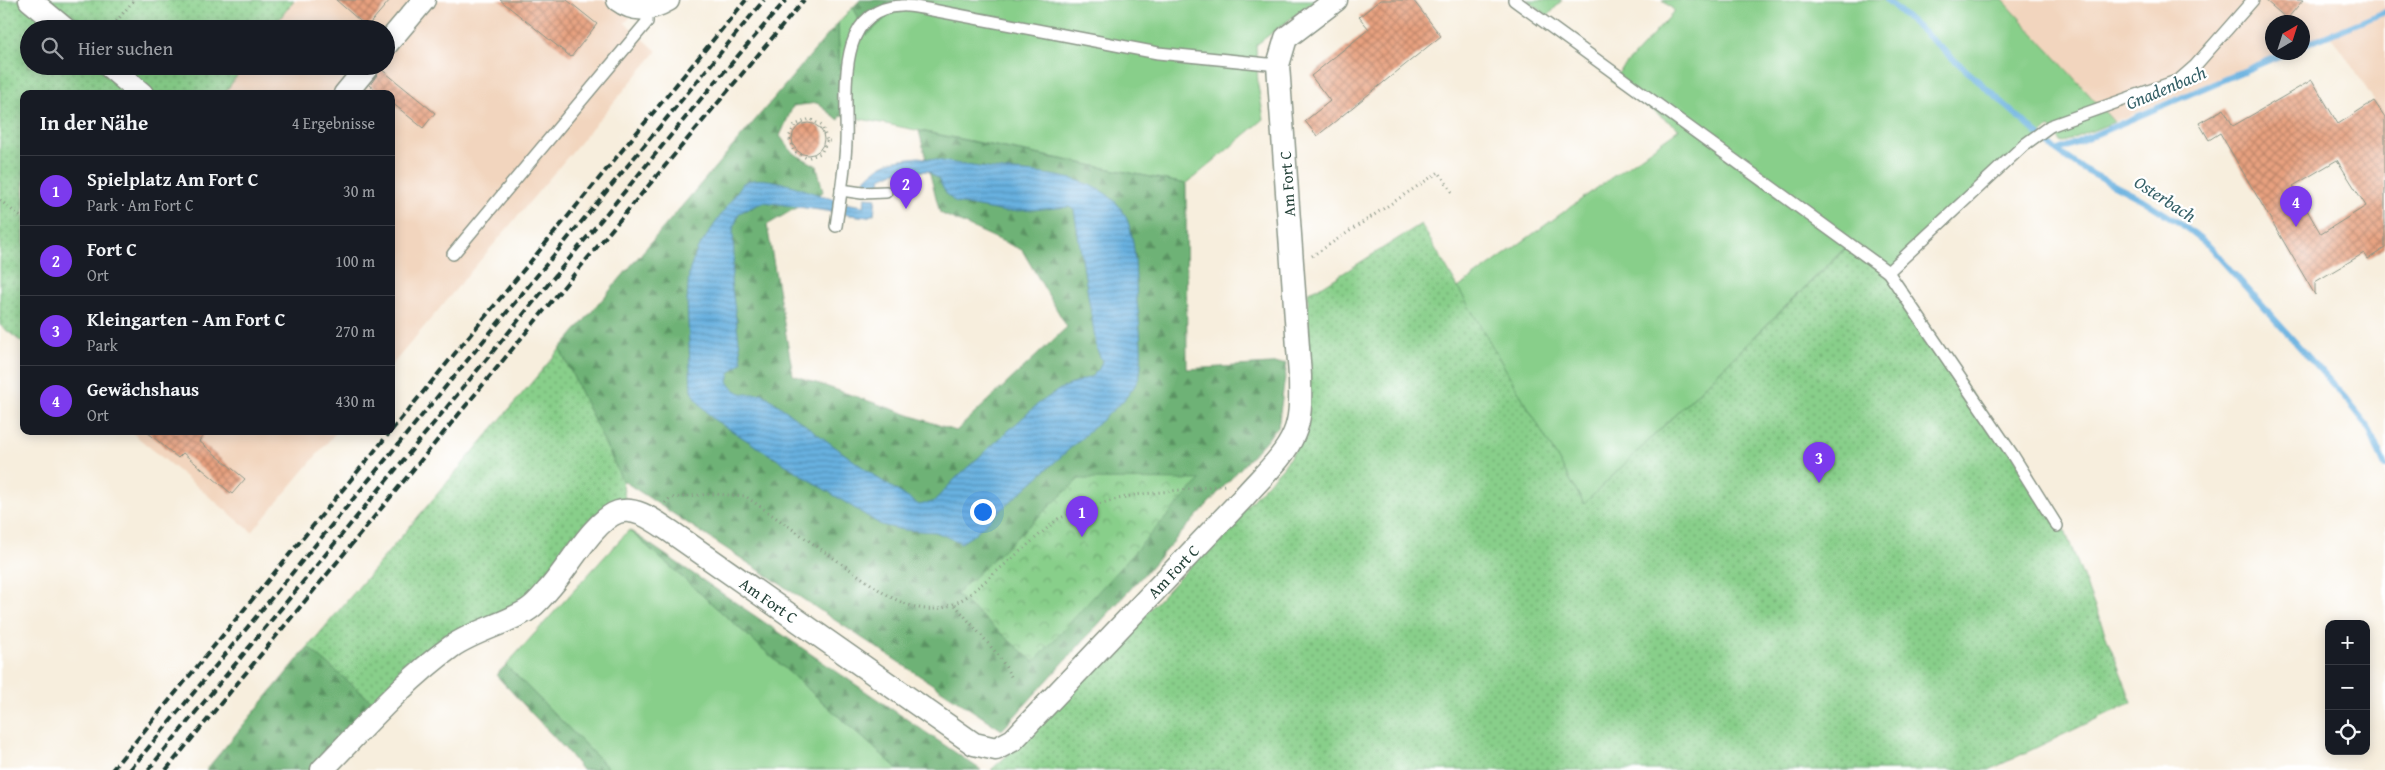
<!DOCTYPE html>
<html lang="de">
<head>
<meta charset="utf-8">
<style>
	body { margin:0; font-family:"Gentium Book Plus",serif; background:#242831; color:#f1f3f6 }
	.controls { position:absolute; right:15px; bottom:15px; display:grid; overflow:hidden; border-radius:10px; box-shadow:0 2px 12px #0003 }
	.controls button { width:45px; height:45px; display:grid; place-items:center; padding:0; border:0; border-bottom:1px solid #363941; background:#171b24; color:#f1f3f6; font:25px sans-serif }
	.compass { position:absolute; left:2265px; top:15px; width:45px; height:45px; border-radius:50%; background:#171b24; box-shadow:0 2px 12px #0003; rotate:39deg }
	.you { position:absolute; left:982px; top:511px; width:18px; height:18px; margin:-12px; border:4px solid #fff; border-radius:50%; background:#1a73e8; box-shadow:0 0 0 8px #1a73e833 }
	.badge { display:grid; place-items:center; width:32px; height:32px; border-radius:50%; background:#7c3aed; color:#fff; font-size:16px; font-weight:700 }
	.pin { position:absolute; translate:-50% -41px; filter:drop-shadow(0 1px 2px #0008) }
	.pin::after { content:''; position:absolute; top:26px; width:18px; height:15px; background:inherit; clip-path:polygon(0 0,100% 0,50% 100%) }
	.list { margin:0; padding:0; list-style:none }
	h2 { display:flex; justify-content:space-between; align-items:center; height:65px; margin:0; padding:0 20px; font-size:21px }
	h2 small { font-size:16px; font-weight:400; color:#9ea1a6 }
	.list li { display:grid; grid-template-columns:32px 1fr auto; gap:15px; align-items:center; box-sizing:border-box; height:70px; padding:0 20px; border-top:1px solid #363941 }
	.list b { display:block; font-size:19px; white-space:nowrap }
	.list p { margin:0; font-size:16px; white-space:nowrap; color:#9ea1a6 }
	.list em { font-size:16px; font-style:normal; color:#9ea1a6 }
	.icon { flex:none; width:28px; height:28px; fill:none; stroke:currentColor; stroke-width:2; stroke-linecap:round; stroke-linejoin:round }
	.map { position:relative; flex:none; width:2385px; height:770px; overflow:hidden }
	.search { position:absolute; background:#171b24; box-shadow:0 2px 12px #0003; left:20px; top:20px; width:375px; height:55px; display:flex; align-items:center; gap:12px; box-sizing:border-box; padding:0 18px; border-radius:28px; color:#9ea1a6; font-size:19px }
	.panel { position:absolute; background:#171b24; box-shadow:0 2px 12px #0003; left:20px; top:90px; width:375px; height:345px; border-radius:10px }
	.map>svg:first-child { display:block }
	.built { fill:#f2d5be }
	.grass { fill:#88cf8a; stroke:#54865f }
	.forest { fill:url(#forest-firs); stroke:#467855 }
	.park { fill:url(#park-crowns); stroke:#54865f }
	.garden { fill:url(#garden-dots); stroke:#54865f }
	.water { fill:url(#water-rules); stroke:#43768a }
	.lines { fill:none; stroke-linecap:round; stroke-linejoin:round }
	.stream { stroke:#67b0df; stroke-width:6 }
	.building { fill:url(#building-cross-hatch); fill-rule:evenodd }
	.lane-casing { stroke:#8b9688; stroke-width:14 }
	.street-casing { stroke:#8b9688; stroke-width:25 }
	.path { stroke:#8b9688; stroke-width:3; stroke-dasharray:1 4; stroke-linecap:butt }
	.lane { stroke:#fff; stroke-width:11 }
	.street { stroke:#fff; stroke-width:22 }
	.rail { stroke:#1f3d34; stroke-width:4; stroke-dasharray:8 4; stroke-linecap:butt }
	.labels { text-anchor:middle; stroke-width:4.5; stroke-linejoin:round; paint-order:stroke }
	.street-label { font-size:16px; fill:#1f3d34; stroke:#fff }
	.water-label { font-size:18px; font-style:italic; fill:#356067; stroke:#fff }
</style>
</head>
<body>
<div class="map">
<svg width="2385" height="770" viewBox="0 0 2385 770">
	<defs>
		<pattern id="forest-firs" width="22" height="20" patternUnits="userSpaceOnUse" patternTransform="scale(1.25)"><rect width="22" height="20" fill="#6eb276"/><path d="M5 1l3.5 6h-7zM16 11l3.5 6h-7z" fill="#5a9262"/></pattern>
		<pattern id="park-crowns" width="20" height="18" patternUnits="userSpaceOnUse" patternTransform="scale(1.25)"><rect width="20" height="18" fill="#88cf8a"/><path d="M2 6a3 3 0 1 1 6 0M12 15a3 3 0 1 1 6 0" fill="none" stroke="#6fa972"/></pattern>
		<pattern id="garden-dots" width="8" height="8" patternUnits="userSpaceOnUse" patternTransform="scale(1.25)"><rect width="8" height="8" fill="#88cf8a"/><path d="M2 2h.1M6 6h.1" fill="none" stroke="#6fa972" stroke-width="1.8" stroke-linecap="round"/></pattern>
		<pattern id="water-rules" width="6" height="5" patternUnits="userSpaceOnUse" patternTransform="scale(1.25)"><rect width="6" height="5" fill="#67b0df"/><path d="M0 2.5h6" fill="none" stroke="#5490b6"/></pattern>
		<pattern id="building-cross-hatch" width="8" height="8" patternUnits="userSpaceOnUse" patternTransform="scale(1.25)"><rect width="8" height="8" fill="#e7a07f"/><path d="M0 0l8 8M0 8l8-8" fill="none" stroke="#bb8469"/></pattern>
	</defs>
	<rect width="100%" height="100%" fill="#fff"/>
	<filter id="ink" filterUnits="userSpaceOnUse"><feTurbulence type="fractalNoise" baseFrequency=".02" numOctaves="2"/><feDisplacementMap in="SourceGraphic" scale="10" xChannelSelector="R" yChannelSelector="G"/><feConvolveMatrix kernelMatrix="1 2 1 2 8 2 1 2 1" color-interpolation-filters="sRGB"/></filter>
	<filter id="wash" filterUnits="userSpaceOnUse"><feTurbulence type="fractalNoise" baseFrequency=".0096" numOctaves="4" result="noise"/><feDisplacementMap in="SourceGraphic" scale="20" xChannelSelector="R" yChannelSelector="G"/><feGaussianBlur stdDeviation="1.12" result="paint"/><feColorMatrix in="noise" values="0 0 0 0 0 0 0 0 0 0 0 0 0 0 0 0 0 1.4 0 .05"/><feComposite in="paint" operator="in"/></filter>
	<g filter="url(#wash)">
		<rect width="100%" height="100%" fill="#f7eedd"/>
		<!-- built -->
		<g class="built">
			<polygon points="294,0 646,0 625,23 657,51 391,366 391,94 224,94 244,66 386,66 386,29 272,29"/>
			<polygon points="2003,0 2385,0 2385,117 2336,42 2327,33 2303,43 2302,22 2272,22 2272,52 2279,53 2114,122"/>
			<polygon points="130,431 337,431 252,532"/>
		</g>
		<!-- grass -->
		<g class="grass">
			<polygon points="905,0 1315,0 1256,45 1258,86 1264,119 1186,184 841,115 838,23 853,7 867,34"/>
			<polygon points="1527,0 1562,0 1548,16"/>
			<polygon points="1662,0 2003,0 2114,122 2062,143 2050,127 1888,272 1849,244 1584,504 1458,288 1679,129 1611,81 1675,11"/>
			<polygon points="629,530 899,770 610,770 506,665"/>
		</g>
		<!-- forest -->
		<g class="forest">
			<polygon points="860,0 905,0 867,35 853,7"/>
			<polygon points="838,23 841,115 839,120 817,103 793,106 780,136 793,153 817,166 823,192 767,225 793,375 956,431 1067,327 1022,250 940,213 919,131 1186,184 1187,369 1287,363 1278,427 1002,730 622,480 560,349"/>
			<polygon points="629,530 981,770 899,770"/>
			<polygon points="308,647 375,704 316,770 206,770"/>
			<polygon points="506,665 610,770 582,770 566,750 496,675"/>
		</g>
		<!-- park -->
		<polygon class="park" points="1079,479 1200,480 1034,662 956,594"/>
		<!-- garden -->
		<g class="garden">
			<polygon points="0,0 294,0 272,29 29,29 29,66 244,66 224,94 24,94 24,344 0,325"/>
			<polygon points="1421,224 1584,504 1850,244 1888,272 2065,531 2132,702 1989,770 991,770 1049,717 1283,467 1308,431 1308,292 1323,286"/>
			<polygon points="560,349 622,480 626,505 548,584 375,704 308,647"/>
		</g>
		<!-- water -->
		<g class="water">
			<path d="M919,157C944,161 969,166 994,169C1035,174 1102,172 1125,215C1137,239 1135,274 1137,301C1139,319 1145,365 1138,380C1134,388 1128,395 1122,402L972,536L961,543L936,532L903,530L881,525L713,419L698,402L691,389L687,301L689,272L697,250L743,183C769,171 808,194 835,199L833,212L764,202L739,213L733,230L734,256L731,281L742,362L730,373L728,381C736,396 747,395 762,393L876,477L919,505L933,502L958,476L1038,404L1060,389L1092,376L1099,369L1102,361L1097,350L1074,210L1069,207L1005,212L956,203L947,195L938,179L928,171L894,172L881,178L879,188L865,189L864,180C884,160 892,160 919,157Z"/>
			<polygon points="865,197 876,198 874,214 867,217 842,214 844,203 864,206"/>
		</g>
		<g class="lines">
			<!-- stream -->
			<g class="stream">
				<polyline points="1887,0 2057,151 2081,168 2143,200 2181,224 2209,246 2347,400 2367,425 2385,466"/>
				<polyline points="2302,46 2385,12"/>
				<polyline points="2057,151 2288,52"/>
			</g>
		</g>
		<g id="blocks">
			<!-- building -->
			<g class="building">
				<polygon points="336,0 390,0 367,27"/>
				<polygon points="500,0 567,0 597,24 571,57"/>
				<polygon points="1380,0 1413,0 1441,36 1317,136 1305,121 1330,101 1311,76 1369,29 1359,17"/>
				<polygon points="2265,0 2303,0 2287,19"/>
				<polygon points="381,69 435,113 423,128 391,102 391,94 381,94 370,85"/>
				<path d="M2312,80L2338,124L2374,101L2385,117V248L2368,259L2364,253L2315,282V295L2220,133L2209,140L2199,123L2224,109L2233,126ZM2337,160L2366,206L2321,234L2293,186Z"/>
				<circle cx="808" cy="139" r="16"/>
				<polygon points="146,431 207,431 199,441 245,479 232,494 183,453 178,458"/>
			</g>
		</g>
	</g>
	<g filter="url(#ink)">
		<use href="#blocks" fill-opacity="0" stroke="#8b9688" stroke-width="1"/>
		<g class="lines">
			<!-- lane casing -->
			<g class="lane-casing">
				<g id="lane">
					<polyline points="1514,0 1888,272 2012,454 2057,526"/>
					<polyline points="841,190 862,193 886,192"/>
					<path d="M836,226C840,198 845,170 846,142C848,97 833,9 901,6C909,5 919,8 927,9L1158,53L1278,65"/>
					<polyline points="453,254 647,22 647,10"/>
					<polyline points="1888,272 2024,145 2050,126 2179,80 2195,66 2253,0"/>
				</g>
			</g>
			<!-- street casing -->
			<g class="street-casing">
				<g id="street">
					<polyline points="30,0 65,29"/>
					<path d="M618,0C634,12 651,10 668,0"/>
					<polyline points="386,45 424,0"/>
					<polyline points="109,66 142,94"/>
					<polyline points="345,94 368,66"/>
					<path id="s1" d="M322,770C363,728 404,681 451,647C474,631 502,625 526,611C535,606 542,597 548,590C567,570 594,520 618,512C636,506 656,522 670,531L974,744L996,749L1013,740L1243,498C1260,478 1284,458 1294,434C1302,416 1300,395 1300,376L1278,65L1286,38L1336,0"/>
				</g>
			</g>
			<!-- path -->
			<g class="path">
				<polyline points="110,29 134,0"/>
				<polyline points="827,141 821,153 807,158 794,152 789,137 795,125 810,119 822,126 827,141 830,141"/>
				<polyline points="0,200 24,220"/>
				<polyline points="1312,256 1439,172 1454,195"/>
				<path d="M665,503L670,498L712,494L745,496L885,594C917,611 937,617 969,595L1058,519L1086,507L1134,495L1226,485"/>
				<polyline points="955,605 999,656 1012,678"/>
			</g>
			<!-- lane -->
			<use href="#lane" class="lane"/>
			<!-- street -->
			<use href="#street" class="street"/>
			<!-- rail -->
			<g class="rail">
				<polyline points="391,431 746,0"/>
				<polyline points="112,770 391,431"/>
				<polyline points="130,770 764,0"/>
				<polyline points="148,770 700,100 786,0"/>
				<polyline points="166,770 556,296 804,0"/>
			</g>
		</g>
	</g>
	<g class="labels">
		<!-- street labels -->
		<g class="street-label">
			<text transform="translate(1287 184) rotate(-94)" y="6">Am Fort C</text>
			<text dy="6" stroke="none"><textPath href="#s1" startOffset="1101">Am Fort C</textPath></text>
			<text dy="6" stroke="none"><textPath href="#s1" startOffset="576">Am Fort C</textPath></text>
		</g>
		<!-- water labels -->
		<g class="water-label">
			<text transform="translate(2166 88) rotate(-23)" y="6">Gnadenbach</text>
			<text transform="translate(2165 199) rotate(33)" y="6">Osterbach</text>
		</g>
	</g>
</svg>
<div class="controls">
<button>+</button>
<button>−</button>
<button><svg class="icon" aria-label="locate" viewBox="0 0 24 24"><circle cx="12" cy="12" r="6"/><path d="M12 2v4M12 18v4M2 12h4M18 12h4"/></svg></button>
</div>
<svg class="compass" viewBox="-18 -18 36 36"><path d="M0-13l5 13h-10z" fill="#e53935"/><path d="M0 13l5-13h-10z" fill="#9ea1a6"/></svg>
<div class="you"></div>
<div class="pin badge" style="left:1082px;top:537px">1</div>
<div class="pin badge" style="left:906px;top:209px">2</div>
<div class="pin badge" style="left:1819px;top:483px">3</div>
<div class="pin badge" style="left:2296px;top:227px">4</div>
<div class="search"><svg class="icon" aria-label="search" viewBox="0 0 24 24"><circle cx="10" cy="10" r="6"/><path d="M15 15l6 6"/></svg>Hier suchen</div>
<section class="panel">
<h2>In der Nähe<small>4 Ergebnisse</small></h2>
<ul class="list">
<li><span class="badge">1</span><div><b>Spielplatz Am Fort C</b><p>Park · Am Fort C</p></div><em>30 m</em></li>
<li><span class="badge">2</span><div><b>Fort C</b><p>Ort</p></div><em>100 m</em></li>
<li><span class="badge">3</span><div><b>Kleingarten - Am Fort C</b><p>Park</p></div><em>270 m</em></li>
<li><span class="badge">4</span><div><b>Gewächshaus</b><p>Ort</p></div><em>430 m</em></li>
</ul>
</section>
</div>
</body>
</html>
